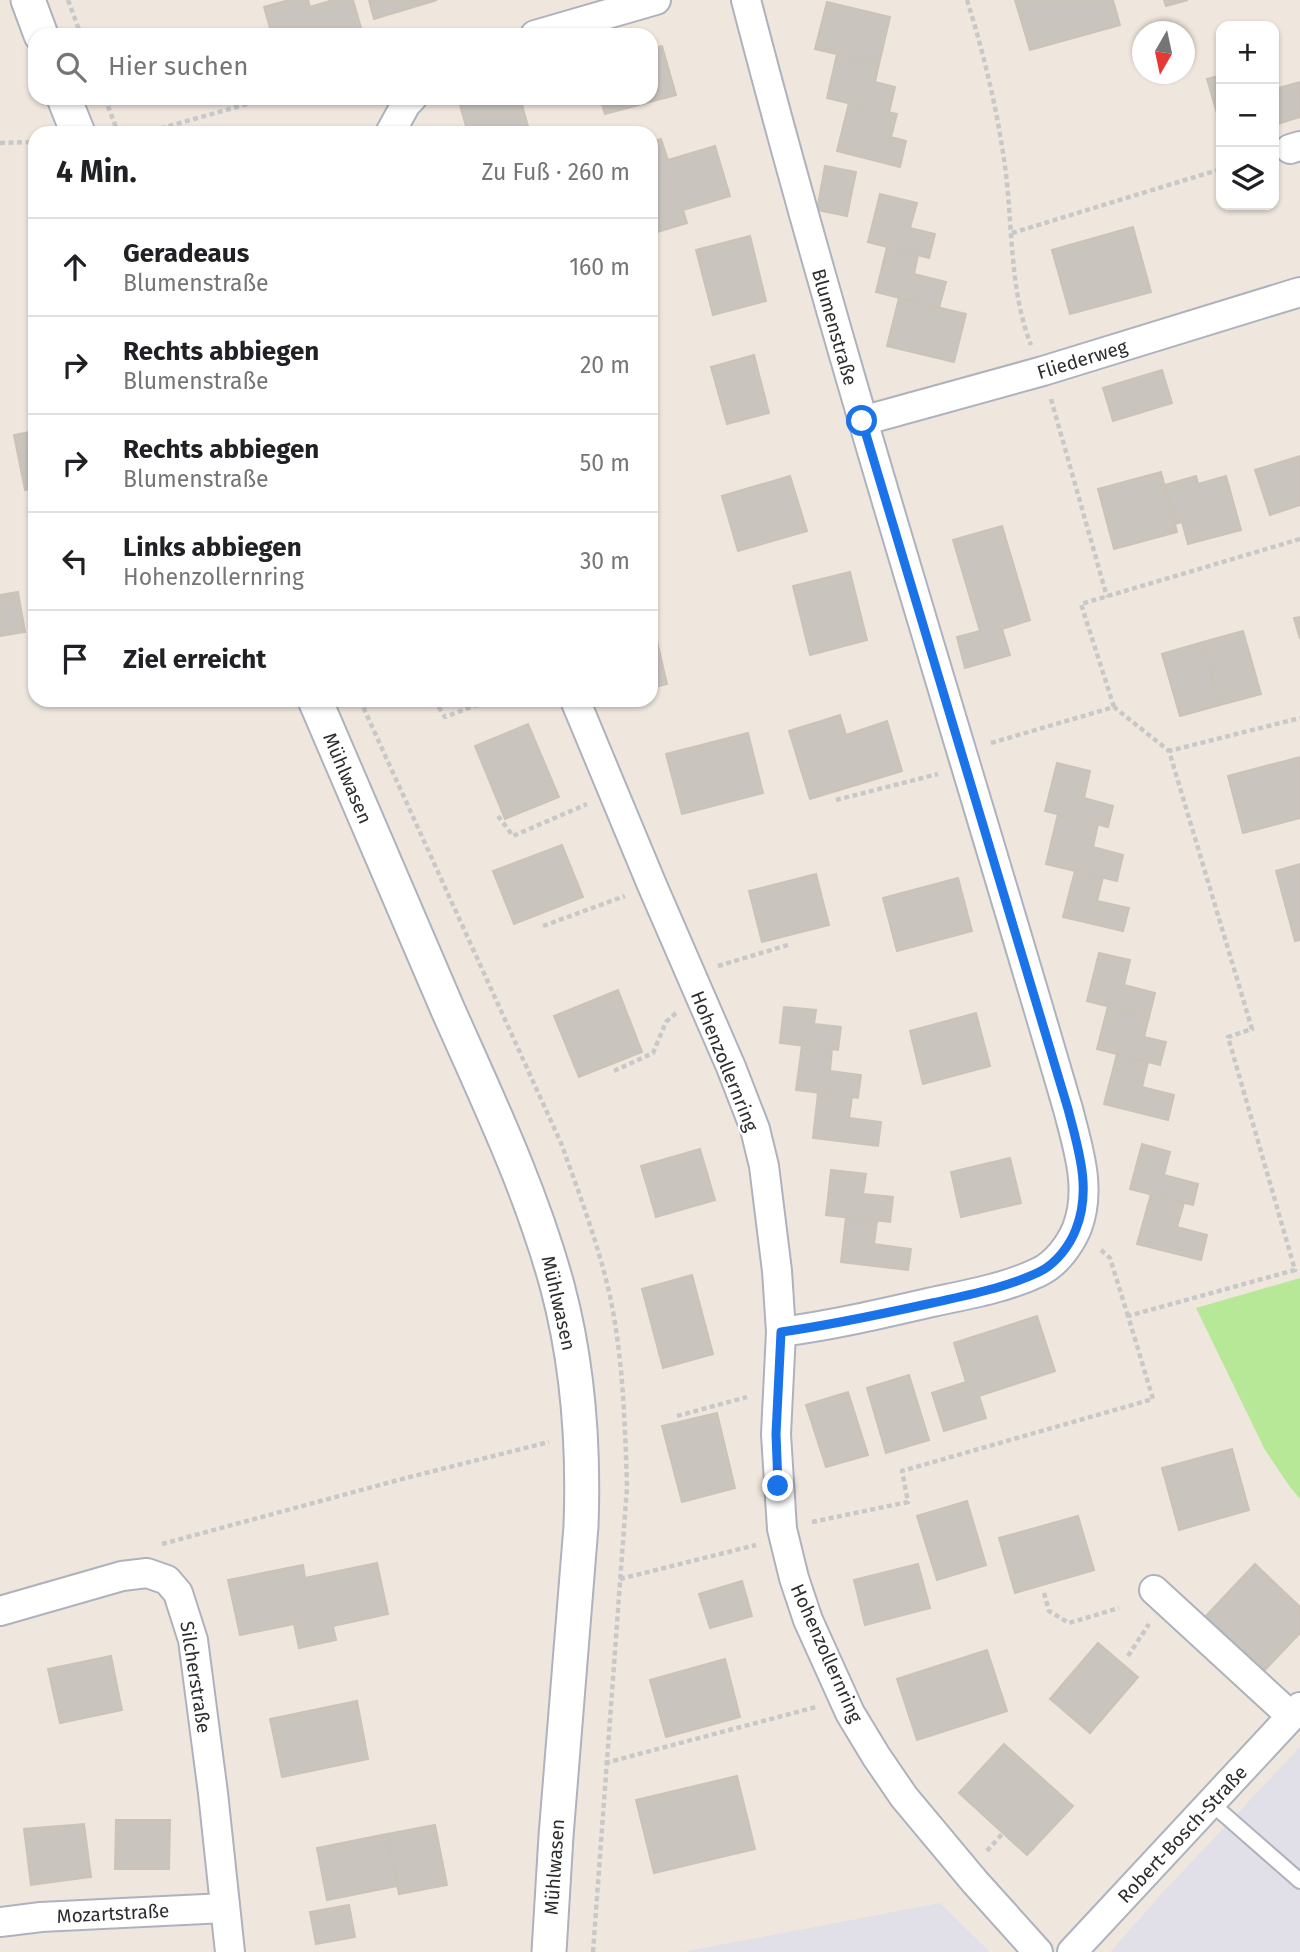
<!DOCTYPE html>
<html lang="de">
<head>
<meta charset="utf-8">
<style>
	body { margin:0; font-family:"Fira Sans",sans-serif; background:#f6f6f6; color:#202124 }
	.controls { position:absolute; right:21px; top:21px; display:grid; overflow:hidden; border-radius:14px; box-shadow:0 2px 5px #0004 }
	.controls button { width:63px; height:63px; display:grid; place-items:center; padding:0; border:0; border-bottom:2px solid #e0e0e0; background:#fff; color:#202124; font:35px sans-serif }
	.compass { position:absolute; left:1132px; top:21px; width:63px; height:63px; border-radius:50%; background:#fff; box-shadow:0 2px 5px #0004; rotate:189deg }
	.stop { position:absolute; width:21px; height:21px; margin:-16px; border:5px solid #1a73e8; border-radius:50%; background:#fff }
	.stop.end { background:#1a73e8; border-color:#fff; box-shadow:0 2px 7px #0008 }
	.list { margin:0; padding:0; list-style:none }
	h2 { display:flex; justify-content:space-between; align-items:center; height:91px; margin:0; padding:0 28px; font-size:30px }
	h2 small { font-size:23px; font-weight:400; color:#757577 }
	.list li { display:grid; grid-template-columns:46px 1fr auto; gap:21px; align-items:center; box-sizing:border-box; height:98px; padding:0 28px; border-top:2px solid #e0e0e0 }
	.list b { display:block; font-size:26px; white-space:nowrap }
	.list p { margin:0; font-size:23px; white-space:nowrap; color:#757577 }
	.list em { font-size:23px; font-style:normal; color:#757577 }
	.icon { flex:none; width:38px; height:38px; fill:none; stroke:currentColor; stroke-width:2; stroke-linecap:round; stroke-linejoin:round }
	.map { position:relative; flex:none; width:1300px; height:1952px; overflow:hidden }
	.search { position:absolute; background:#fff; box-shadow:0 2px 5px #0004; left:28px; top:28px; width:630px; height:77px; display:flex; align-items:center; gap:18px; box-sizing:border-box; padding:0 24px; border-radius:21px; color:#757577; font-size:26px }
	.panel { position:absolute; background:#fff; box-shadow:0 2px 5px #0004; left:28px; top:126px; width:630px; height:581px; border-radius:21px }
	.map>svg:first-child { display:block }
	.industrial { fill:#e1dfe7 }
	.green { fill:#b7e898 }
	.building { fill:#cac4be; stroke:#cbc3b7; stroke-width:2 }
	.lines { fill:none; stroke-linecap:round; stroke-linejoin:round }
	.service-casing { stroke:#aeb2bd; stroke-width:18 }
	.minor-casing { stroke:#aeb2bd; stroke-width:32 }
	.tertiary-casing { stroke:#aeb2bd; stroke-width:37 }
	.path { stroke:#c8c8c8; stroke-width:4.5; stroke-dasharray:5 3.5; stroke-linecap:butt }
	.service { stroke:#fff; stroke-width:14 }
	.minor { stroke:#fff; stroke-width:28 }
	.tertiary { stroke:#fff; stroke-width:33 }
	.route { stroke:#1a73e8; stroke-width:9 }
	.labels { text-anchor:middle; stroke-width:5; stroke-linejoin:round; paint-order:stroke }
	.street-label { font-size:19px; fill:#2d2d2d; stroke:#fff }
</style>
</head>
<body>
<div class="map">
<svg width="1300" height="1952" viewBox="0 0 1300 1952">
	<rect width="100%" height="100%" fill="#efe7de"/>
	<!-- industrial -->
	<g class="industrial">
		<polygon points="1300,1747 1300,1952 1110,1952 1166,1889"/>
		<polygon points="940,1903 990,1952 683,1952"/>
	</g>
	<!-- green -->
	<polygon class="green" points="1300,1278 1300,1499 1290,1487 1265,1450 1196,1308"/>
	<!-- building -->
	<g class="building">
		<polygon points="289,0 308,0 310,7 333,0 353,0 363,35 272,35 264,7"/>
		<polygon points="369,0 437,0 374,19"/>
		<polygon points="1015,0 1113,0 1120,25 1030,50"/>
		<polygon points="1164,0 1188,0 1166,6"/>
		<polygon points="827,2 890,17 879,64 815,49"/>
		<polygon points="662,46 676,95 605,114 600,98 651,98 651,49"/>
		<polygon points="837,54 879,64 875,82 895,87 889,113 827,98"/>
		<polygon points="1221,75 1221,127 1207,79"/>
		<polygon points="1300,82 1300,117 1275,125 1274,86 1275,89"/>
		<polygon points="474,98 520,98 530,133 468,133 459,102"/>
		<polygon points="849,103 897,114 891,137 906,141 900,167 837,151"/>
		<polygon points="661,139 668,160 715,146 730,196 683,210 687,223 654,233 651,222 651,142"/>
		<polygon points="825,166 856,172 847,216 817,210"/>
		<polygon points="880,194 917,203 910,228 935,234 929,258 868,242"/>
		<polygon points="1133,227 1151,292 1070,314 1052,250"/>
		<polygon points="750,236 766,301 713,315 696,250"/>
		<polygon points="887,247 918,255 914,274 946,282 939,308 876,292"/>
		<polygon points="899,298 966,314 954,362 887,346"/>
		<polygon points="754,355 769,413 727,424 711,367"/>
		<polygon points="1162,370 1172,403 1113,421 1103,388"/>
		<polygon points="35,431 35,488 25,490 14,435"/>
		<polygon points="1300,456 1300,505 1270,515 1255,470"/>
		<polygon points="1161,472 1177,532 1114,549 1098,489"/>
		<polygon points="790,476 807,531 738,551 722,496"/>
		<polygon points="1196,476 1198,484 1226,476 1241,530 1188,544 1182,522 1175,524 1165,485"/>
		<polygon points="1002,526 1030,620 1002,629 1010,655 965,668 957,637 980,631 953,540"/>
		<polygon points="850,572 867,640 810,655 793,586"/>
		<polygon points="18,592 25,632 0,636 0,595"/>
		<polygon points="651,615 667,684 651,688"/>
		<polygon points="1300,617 1300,639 1294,618"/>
		<polygon points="1243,631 1261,694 1220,705 1203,642"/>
		<polygon points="1203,642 1220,705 1180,716 1162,654"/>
		<polygon points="840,715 846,735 887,721 902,771 810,799 789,731"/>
		<polygon points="528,724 559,797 505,819 475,746"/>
		<polygon points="748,733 763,793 682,814 666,754"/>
		<polygon points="1300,757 1300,818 1243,833 1228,776"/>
		<polygon points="1057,763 1090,771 1084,798 1113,806 1108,827 1045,811"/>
		<polygon points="1058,814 1098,824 1093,847 1123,855 1117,881 1046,864"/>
		<polygon points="562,845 583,897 514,924 493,871"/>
		<polygon points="1300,864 1300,940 1295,941 1276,871"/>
		<polygon points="1075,871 1103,877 1097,901 1129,908 1123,931 1063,917"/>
		<polygon points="816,874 829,925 762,942 749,891"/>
		<polygon points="958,878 972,931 897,951 883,898"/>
		<polygon points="1099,953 1130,960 1124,985 1155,993 1149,1017 1087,1001"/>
		<polygon points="618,990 642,1052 579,1077 554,1016"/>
		<polygon points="1108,1006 1149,1017 1144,1037 1166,1042 1160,1065 1097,1049"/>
		<polygon points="784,1007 816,1010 814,1024 841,1027 838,1050 780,1043"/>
		<polygon points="976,1013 990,1066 923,1084 910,1031"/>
		<polygon points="802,1045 832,1049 830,1071 861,1075 858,1098 796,1090"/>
		<polygon points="1117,1054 1148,1062 1142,1087 1174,1095 1168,1120 1104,1104"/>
		<polygon points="818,1093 852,1097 849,1118 881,1122 878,1146 813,1138"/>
		<polygon points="1142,1144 1170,1152 1164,1175 1198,1184 1193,1205 1130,1189"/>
		<polygon points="700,1149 715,1200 656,1217 641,1166"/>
		<polygon points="1010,1158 1021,1203 961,1217 951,1172"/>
		<polygon points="831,1170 866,1174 863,1194 893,1197 890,1222 826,1215"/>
		<polygon points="1151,1194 1184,1203 1177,1227 1207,1235 1201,1260 1137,1244"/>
		<polygon points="846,1217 877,1221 874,1244 911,1249 908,1270 841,1262"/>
		<polygon points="692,1275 713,1354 663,1368 642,1289"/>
		<polygon points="1037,1316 1055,1371 979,1396 986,1418 944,1431 932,1393 966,1382 954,1343"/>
		<polygon points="909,1375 929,1440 886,1453 867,1388"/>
		<polygon points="848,1392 868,1455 826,1467 806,1405"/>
		<polygon points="717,1413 735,1488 682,1502 662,1426"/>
		<polygon points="1232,1449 1249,1510 1179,1530 1162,1468"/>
		<polygon points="967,1501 986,1565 937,1580 917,1516"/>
		<polygon points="1078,1516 1094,1570 1015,1593 999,1538"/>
		<polygon points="377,1563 388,1614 333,1626 336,1640 299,1648 294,1624 240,1635 228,1580 303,1565 305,1578"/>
		<polygon points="918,1564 930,1608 865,1625 854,1580"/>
		<polygon points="1255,1564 1300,1607 1300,1633 1262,1673 1204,1618"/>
		<polygon points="742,1581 752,1616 710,1628 699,1594"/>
		<polygon points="1098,1643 1138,1677 1090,1733 1050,1699"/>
		<polygon points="987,1650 1007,1711 917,1740 897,1679"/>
		<polygon points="111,1656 122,1710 60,1723 48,1669"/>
		<polygon points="725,1659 740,1717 666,1737 650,1680"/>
		<polygon points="357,1701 368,1759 282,1777 270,1719"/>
		<polygon points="1004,1744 1073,1806 1027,1855 959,1793"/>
		<polygon points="737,1776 755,1849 654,1873 636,1800"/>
		<polygon points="116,1820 170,1820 169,1869 115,1869"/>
		<polygon points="84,1824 91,1877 31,1885 24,1829"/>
		<polygon points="435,1825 447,1885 399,1894 387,1834"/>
		<polygon points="387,1834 397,1886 327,1900 317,1848"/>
		<polygon points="349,1905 355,1937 316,1944 310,1912"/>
	</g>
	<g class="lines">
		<!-- service casing -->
		<g class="service-casing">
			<polyline id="service" points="1211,1803 1300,1881"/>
		</g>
		<!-- minor casing -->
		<g class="minor-casing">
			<g id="minor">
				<path d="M746,0C843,373 960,739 1068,1109C1078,1148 1092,1189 1077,1228C1070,1245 1056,1264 1039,1272C1008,1287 971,1294 937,1301C885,1313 834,1325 781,1332"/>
				<polyline points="535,35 656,0"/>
				<polyline points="390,133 406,104 412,98"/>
				<polyline points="1290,149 1300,146"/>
				<polyline points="862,421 1043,371 1300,292"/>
				<polyline points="575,700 652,885 731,1067 755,1129 764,1166 777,1271 781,1332 776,1434 782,1529 794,1578 808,1620 850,1713 876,1756 904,1797 975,1882 1038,1952"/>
				<polyline points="1154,1590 1291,1716"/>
				<polyline points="0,1611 122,1576 147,1573 167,1580 178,1593 193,1640 213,1793 230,1952"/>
				<polyline points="0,1922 41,1917 225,1908"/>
				<polyline points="1072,1952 1300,1707"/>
			</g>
		</g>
		<!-- tertiary casing -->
		<g class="tertiary-casing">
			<g id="tertiary">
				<polyline points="28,0 41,35"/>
				<polyline points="64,98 78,133"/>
				<path d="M315,700C359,804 404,907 448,1010C488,1100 531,1190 557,1285C578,1363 584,1446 581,1526L556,1836L549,1952"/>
			</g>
		</g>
		<!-- path -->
		<g class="path">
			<polyline points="68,0 81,35"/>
			<path d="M967,0C984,54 997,109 1005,166C1013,225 1009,289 1031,345"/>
			<polyline points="105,98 118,133"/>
			<polyline points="144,133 269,98"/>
			<polyline points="0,143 35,142"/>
			<polyline points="1012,233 1221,169"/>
			<polyline points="1051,399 1107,597"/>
			<path d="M360,700L561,1143C579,1193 598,1243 610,1296C623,1358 625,1422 627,1487L593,1952"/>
			<polyline points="434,700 445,717 490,700"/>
			<polyline points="1114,707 1081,604 1300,539"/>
			<polyline points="991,743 1114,707 1169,751"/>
			<polyline points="836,800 938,774"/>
			<polyline points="498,816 513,836 587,804"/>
			<polyline points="543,926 625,896"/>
			<polyline points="718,966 791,944"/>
			<polyline points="614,1071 653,1053 666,1022 676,1013"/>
			<polyline points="1101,1250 1110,1258 1128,1316"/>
			<polyline points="677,1416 747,1397"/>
			<polyline points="812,1522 908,1502 902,1471 1153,1399 1128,1316 1295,1270 1228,1037 1252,1029 1169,751 1300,718"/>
			<polyline points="162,1544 402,1479 549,1442"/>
			<polyline points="620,1579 756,1545"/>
			<polyline points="1044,1593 1049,1611 1069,1623 1119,1608"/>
			<polyline points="1128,1656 1149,1624"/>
			<polyline points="605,1763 816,1707"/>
			<polyline points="987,1851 1003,1833"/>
		</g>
		<!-- service -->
		<use href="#service" class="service"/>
		<!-- minor -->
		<use href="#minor" class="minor"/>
		<!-- tertiary -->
		<use href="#tertiary" class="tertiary"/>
	</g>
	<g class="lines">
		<!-- route -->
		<path class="route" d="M778,1486L776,1434L781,1332C832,1325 882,1314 932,1303C967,1295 1006,1288 1039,1272C1056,1264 1070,1245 1076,1229C1092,1189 1078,1148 1068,1109L862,421"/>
	</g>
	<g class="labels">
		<!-- street labels -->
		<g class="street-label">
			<text transform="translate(835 327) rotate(74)" y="7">Blumenstraße</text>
			<text transform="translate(1082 359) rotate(-17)" y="7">Fliederweg</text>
			<text transform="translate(348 778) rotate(67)" y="7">Mühlwasen</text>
			<text transform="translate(725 1061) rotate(68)" y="7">Hohenzollernring</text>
			<text transform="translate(559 1303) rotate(77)" y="7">Mühlwasen</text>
			<text transform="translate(827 1653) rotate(66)" y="7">Hohenzollernring</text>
			<text transform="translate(196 1677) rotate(81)" y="7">Silcherstraße</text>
			<text transform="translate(1182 1834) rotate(-47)" y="7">Robert-Bosch-Straße</text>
			<text transform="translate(554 1867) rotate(-86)" y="7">Mühlwasen</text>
			<text transform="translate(113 1913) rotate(-3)" y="7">Mozartstraße</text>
		</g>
	</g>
</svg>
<div class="controls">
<button>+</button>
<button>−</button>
<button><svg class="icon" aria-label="layers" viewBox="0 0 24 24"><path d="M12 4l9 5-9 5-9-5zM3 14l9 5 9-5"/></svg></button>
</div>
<svg class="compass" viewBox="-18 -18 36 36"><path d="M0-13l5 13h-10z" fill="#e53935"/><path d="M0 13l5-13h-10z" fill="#757577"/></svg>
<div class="stop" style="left:862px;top:421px"></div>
<div class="stop end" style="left:778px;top:1486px"></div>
<div class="search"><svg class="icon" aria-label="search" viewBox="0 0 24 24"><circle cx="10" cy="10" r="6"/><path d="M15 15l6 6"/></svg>Hier suchen</div>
<section class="panel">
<h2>4 Min.<small>Zu Fuß · 260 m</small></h2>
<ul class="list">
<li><svg class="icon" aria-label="ahead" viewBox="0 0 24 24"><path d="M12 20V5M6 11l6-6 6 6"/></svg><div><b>Geradeaus</b><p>Blumenstraße</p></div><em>160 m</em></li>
<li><svg class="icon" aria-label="right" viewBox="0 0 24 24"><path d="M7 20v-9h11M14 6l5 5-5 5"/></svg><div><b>Rechts abbiegen</b><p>Blumenstraße</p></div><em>20 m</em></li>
<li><svg class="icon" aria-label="right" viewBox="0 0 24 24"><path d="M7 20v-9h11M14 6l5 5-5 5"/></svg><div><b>Rechts abbiegen</b><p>Blumenstraße</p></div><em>50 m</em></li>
<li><svg class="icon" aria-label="left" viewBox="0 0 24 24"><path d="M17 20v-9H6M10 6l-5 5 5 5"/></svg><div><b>Links abbiegen</b><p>Hohenzollernring</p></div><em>30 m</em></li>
<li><svg class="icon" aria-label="arrive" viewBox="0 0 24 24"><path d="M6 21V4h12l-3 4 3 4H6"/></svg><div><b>Ziel erreicht</b></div></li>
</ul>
</section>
</div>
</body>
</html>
